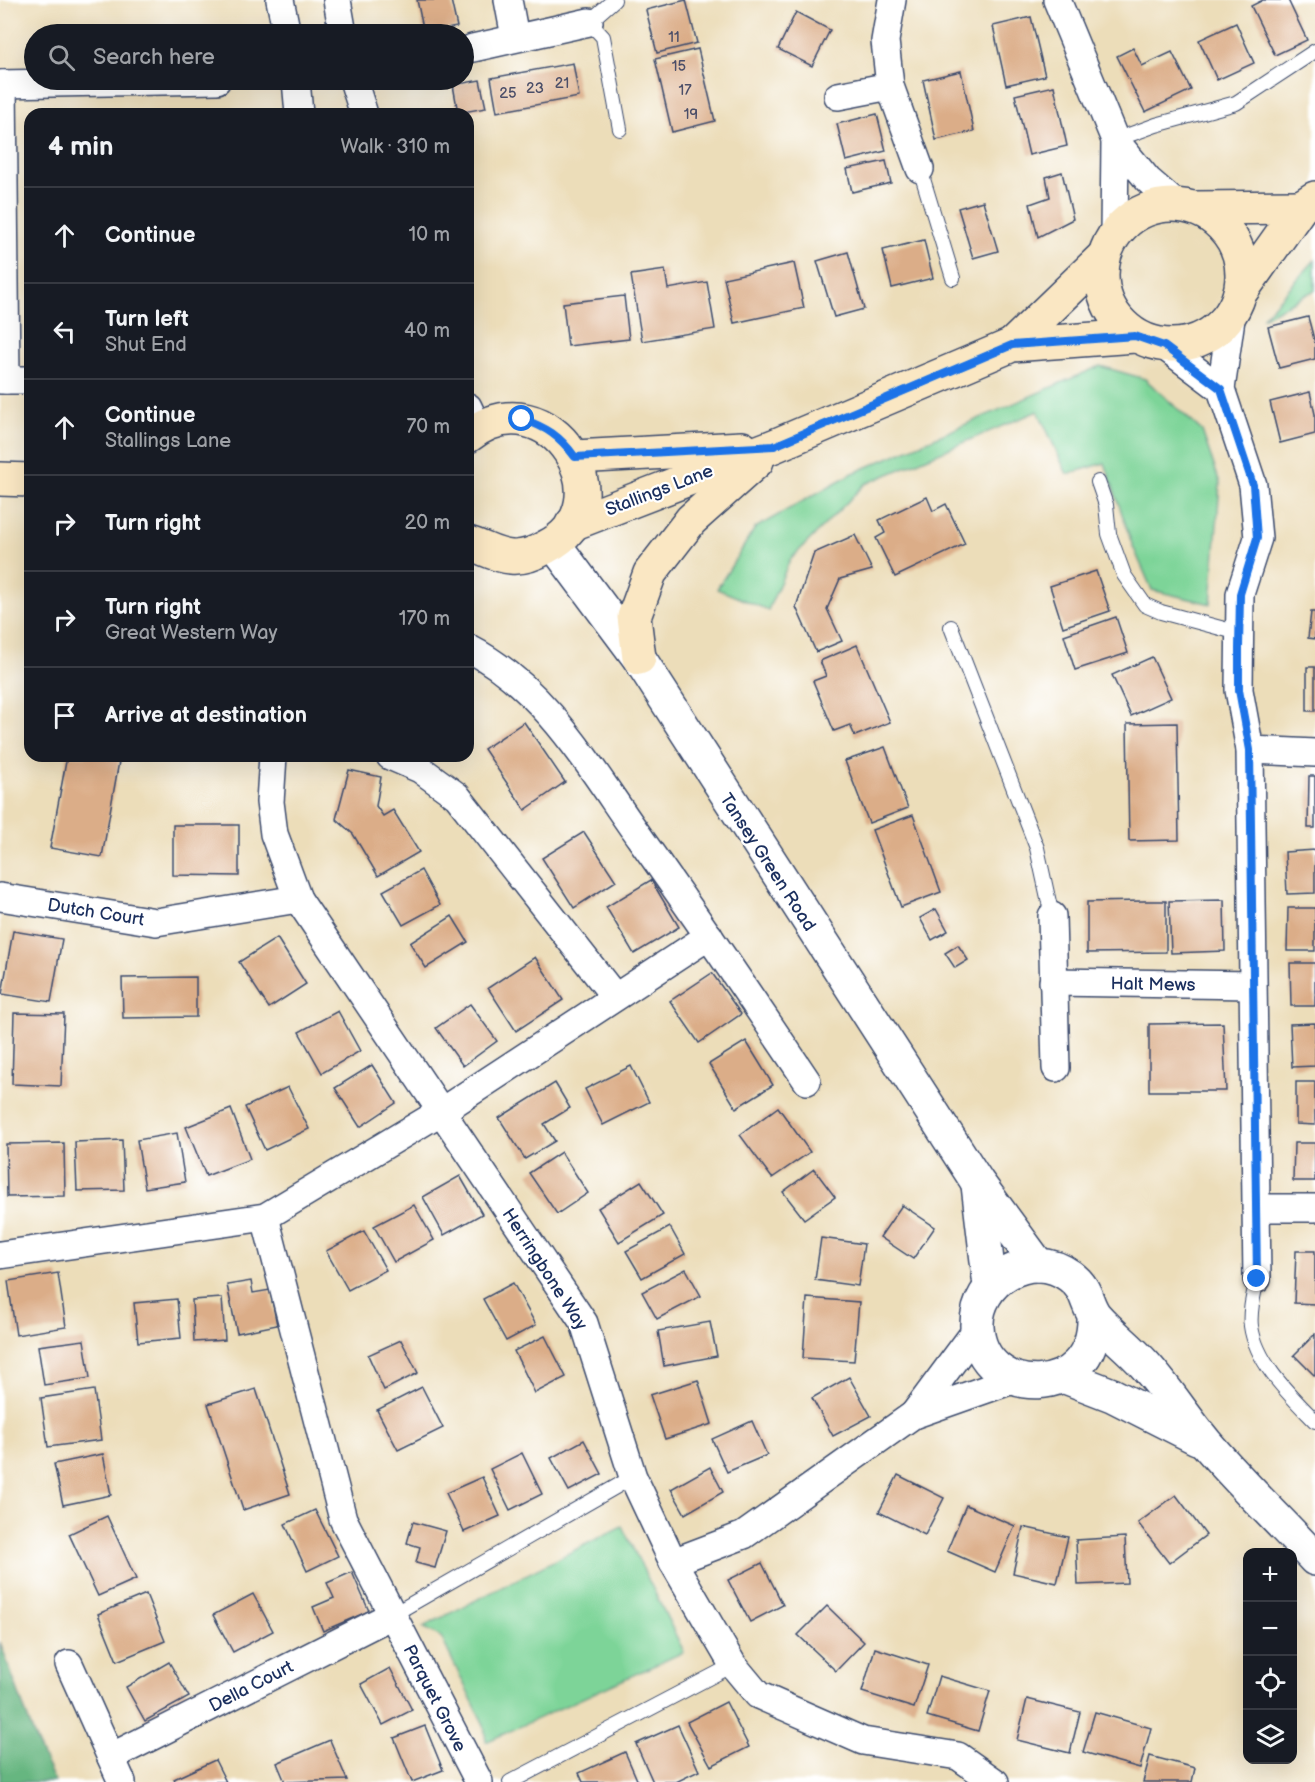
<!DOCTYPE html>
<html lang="en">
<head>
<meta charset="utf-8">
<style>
	body { margin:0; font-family:"Balsamiq Sans",sans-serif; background:#20242c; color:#f1f3f6 }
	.controls { position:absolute; right:18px; bottom:18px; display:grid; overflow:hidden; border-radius:12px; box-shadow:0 6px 24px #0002 }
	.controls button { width:54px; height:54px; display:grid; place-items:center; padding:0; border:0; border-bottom:2px solid #363941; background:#171b24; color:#f1f3f6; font:30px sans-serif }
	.stop { position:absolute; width:18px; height:18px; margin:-14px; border:4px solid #1a73e8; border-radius:50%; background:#fff }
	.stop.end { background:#1a73e8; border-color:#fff; box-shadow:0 2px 6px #0008 }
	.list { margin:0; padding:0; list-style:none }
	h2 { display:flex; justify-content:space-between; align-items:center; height:78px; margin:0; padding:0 24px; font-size:26px }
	h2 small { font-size:20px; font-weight:400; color:#9ea1a6 }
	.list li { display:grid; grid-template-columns:39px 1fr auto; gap:18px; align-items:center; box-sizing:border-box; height:96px; padding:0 24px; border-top:2px solid #363941 }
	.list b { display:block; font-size:22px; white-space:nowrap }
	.list p { margin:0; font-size:20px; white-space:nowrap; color:#9ea1a6 }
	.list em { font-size:20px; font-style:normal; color:#9ea1a6 }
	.icon { flex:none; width:33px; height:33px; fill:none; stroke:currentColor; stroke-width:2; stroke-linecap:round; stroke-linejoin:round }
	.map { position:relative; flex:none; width:1315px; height:1782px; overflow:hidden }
	.search { position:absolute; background:#171b24; box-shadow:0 6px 24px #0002; left:24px; top:24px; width:450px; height:66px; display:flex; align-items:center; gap:15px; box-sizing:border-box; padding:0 21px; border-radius:33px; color:#9ea1a6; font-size:22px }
	.panel { position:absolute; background:#171b24; box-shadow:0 6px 24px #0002; left:24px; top:108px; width:450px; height:654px; border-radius:18px }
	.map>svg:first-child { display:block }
	.green { fill:#7dd498; stroke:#4c827b; stroke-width:1.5 }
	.forest { fill:#66b680; stroke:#40726f; stroke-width:1.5 }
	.building { fill:#dbad88 }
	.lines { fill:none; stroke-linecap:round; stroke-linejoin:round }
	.service-casing { stroke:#3a496c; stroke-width:16 }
	.minor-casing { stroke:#3a496c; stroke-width:30 }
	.tertiary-casing { stroke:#3a496c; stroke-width:36 }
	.secondary-casing { stroke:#3a496c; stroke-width:36 }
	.service { stroke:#fff; stroke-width:14 }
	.minor { stroke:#fff; stroke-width:27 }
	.tertiary { stroke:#fff; stroke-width:33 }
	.secondary { stroke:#fae7c3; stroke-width:33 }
	.route { stroke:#1a73e8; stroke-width:8 }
	.labels { text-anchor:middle; stroke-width:4.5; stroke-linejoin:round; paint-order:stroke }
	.number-label { font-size:15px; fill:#4b4e68 }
	.street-label { font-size:18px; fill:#1b2f5e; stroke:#fff }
</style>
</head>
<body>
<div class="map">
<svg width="1315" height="1782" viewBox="0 0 1315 1782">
	<rect width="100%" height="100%" fill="#fff"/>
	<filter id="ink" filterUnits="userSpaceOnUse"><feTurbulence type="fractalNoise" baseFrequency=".0167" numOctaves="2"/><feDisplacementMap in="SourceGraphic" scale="12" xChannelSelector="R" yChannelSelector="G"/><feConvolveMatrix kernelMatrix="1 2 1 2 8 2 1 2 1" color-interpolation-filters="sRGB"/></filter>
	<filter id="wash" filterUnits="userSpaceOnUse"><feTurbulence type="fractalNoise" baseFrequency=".008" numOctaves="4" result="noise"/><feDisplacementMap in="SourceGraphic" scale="24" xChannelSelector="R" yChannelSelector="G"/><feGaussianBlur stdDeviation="1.35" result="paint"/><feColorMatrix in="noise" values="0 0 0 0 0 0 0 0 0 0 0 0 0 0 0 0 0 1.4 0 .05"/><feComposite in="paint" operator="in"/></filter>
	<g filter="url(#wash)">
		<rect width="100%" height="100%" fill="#ecddb9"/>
		<!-- green -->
		<g class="green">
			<polygon points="1315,260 1315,290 1262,318"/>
			<polygon points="1100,366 1145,379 1202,431 1220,483 1211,604 1152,590 1132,544 1105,463 1067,474 1038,411 865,484 790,560 768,610 717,589 755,528 851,474"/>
			<polygon points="622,1526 684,1652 486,1742 484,1725 441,1637 423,1627"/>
		</g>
		<!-- forest -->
		<polygon class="forest" points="0,1642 36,1741 55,1782 0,1782"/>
		<g id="blocks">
			<!-- building -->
			<g class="building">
				<polygon points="417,0 451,0 457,27 424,33"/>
				<polygon points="686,0 697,43 657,53 646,10"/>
				<polygon points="1263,0 1288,0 1307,40 1275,55 1251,6"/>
				<polygon points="796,12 830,30 812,66 778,49"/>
				<polygon points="1031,17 1045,76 1006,85 993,26"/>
				<polygon points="1236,23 1254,63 1217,80 1199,40"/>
				<polygon points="1133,48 1142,66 1172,52 1191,90 1145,112 1117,56"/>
				<polygon points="698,49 715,121 672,132 655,59"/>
				<polygon points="573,63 579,97 497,112 491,78"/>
				<polygon points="961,71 974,131 936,140 923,80"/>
				<polygon points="480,80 486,108 458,113 453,85"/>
				<polygon points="1054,86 1067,146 1029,155 1015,95"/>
				<polygon points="877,114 886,151 846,161 837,124"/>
				<polygon points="886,161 891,183 852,192 847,169"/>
				<polygon points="1062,172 1073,219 1038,237 1030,204 1050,197 1046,177"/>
				<polygon points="983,201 998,251 973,258 958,208"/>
				<polygon points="924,240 933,278 892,288 883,250"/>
				<polygon points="848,252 864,309 834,317 817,261"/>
				<polygon points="794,263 804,308 734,323 724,278"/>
				<polygon points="665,270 668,289 707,282 715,329 642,341 631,275"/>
				<polygon points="624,296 629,339 568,346 563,303"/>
				<polygon points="1308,317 1315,343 1315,359 1279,368 1268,327"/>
				<polygon points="1310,392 1315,414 1315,434 1280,443 1270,402"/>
				<polygon points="927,497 933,511 946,504 965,544 895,577 876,538 885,533 879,520"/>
				<polygon points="855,535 872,570 840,579 827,609 842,641 816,652 796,607 814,553"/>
				<polygon points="1096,571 1110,611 1063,627 1050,586"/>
				<polygon points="1311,612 1315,612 1315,639 1308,638"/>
				<polygon points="1116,617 1128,653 1075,670 1064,635"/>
				<polygon points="857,645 890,722 855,736 850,725 834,731 813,681 826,676 820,661"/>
				<polygon points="1152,657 1171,698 1131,716 1112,675"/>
				<rect x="1307" y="667" width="8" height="44"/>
				<polygon points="524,722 565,782 525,810 484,749"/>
				<polygon points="1177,723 1179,840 1129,841 1127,724"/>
				<polygon points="885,747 908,808 869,823 845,761"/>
				<polygon points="67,756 120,756 102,857 50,848"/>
				<polygon points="349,770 381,777 376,806 383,816 393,810 419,852 378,876 353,834 336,819"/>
				<polygon points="1309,776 1315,776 1315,828 1308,828"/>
				<polygon points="913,815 941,892 901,907 872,830"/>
				<polygon points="173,825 239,825 239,876 173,875"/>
				<polygon points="584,832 616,881 574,908 542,858"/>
				<polygon points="1315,850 1315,893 1287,894 1285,852"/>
				<polygon points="421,870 440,905 403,925 383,891"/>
				<polygon points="651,880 679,927 634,954 606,907"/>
				<polygon points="1224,900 1225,951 1171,953 1169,901"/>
				<polygon points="1144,901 1166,901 1166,952 1087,953 1087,902"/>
				<polygon points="1288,908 1315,908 1315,951 1287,951"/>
				<polygon points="936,909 948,931 932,940 920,918"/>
				<polygon points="452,916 468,942 426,968 410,943"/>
				<polygon points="13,931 62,939 51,1002 2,994"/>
				<polygon points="277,938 306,984 269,1008 239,962"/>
				<polygon points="958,945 968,960 955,968 945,953"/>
				<polygon points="535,957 563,1000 516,1031 488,988"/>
				<polygon points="1290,963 1315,963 1315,1006 1291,1006"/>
				<polygon points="712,973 741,1014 699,1043 670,1001"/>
				<polygon points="196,977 196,1017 123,1018 122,978"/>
				<polygon points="470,1004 497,1041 463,1066 436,1028"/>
				<polygon points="338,1011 360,1051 322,1073 299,1032"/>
				<polygon points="14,1013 64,1014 61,1086 12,1084"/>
				<polygon points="1223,1023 1226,1091 1149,1091 1149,1024"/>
				<polygon points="1315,1023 1315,1066 1292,1067 1290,1024"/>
				<polygon points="746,1041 773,1085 736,1108 709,1064"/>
				<polygon points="372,1065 396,1103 360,1127 335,1088"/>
				<polygon points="631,1066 649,1102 603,1125 585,1089"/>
				<polygon points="1296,1082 1315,1082 1315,1125 1296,1124"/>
				<polygon points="555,1083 570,1108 544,1124 555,1141 525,1159 499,1118"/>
				<polygon points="288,1087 309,1129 265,1150 245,1107"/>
				<polygon points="778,1107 810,1152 772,1178 740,1135"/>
				<polygon points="231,1109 250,1159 206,1176 186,1127"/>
				<polygon points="177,1133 185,1182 145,1188 137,1140"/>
				<polygon points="122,1140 124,1190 77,1191 75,1142"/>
				<polygon points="64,1143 65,1196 7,1197 6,1144"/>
				<polygon points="1294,1143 1315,1143 1315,1181 1293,1181"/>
				<polygon points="561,1152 588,1193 557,1214 529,1173"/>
				<polygon points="814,1169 835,1197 804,1219 783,1192"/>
				<polygon points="460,1176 482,1214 444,1235 423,1197"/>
				<polygon points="641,1181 663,1215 619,1242 598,1208"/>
				<polygon points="414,1205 434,1240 394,1262 374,1226"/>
				<polygon points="902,1205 935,1227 913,1259 880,1237"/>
				<polygon points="670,1227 685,1254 642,1278 626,1251"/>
				<polygon points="364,1231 386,1270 348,1290 326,1251"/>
				<polygon points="821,1238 864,1244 858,1286 815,1280"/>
				<polygon points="1296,1251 1315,1251 1315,1304 1294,1303"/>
				<polygon points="686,1269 701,1296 657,1319 642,1292"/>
				<polygon points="58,1273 66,1327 16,1335 8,1281"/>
				<polygon points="251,1281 253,1293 270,1290 277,1325 237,1333 227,1285"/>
				<polygon points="513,1283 536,1325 506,1341 483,1299"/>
				<polygon points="222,1298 225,1340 194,1342 192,1300"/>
				<polygon points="807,1298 859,1302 854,1361 803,1358"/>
				<polygon points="177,1299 181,1338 138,1342 134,1303"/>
				<polygon points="710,1322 717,1356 664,1366 658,1331"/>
				<polygon points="1315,1334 1315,1376 1294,1355"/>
				<polygon points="545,1336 566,1377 535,1393 514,1351"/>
				<polygon points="84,1340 90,1378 44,1385 38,1346"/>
				<polygon points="401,1340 418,1373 384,1390 368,1355"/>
				<polygon points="849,1377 871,1416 833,1436 812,1398"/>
				<polygon points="698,1380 712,1424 665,1439 650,1395"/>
				<polygon points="422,1387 443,1428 398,1450 377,1410"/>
				<polygon points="256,1389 290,1494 243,1510 208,1404"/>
				<polygon points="94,1390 101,1440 48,1447 41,1398"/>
				<polygon points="752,1421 767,1455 727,1472 712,1439"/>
				<polygon points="584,1440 602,1474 569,1491 551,1458"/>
				<polygon points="522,1453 542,1494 510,1510 490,1469"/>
				<polygon points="103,1454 111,1495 63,1505 54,1464"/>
				<polygon points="710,1467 723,1492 685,1514 671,1489"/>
				<polygon points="898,1475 944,1498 925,1535 879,1512"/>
				<polygon points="482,1477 500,1516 464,1532 446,1493"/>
				<polygon points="1176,1495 1206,1535 1169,1563 1138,1523"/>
				<polygon points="966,1505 1015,1526 995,1572 947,1551"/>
				<polygon points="315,1510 338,1556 307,1571 285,1524"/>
				<polygon points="107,1516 136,1579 98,1596 69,1534"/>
				<polygon points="413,1522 446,1531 435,1568 416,1563 420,1547 407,1543"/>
				<polygon points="1023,1527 1068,1537 1057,1583 1013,1573"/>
				<polygon points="1125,1537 1127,1583 1078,1585 1076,1540"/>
				<polygon points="762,1563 783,1605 750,1622 728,1580"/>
				<polygon points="352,1572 369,1611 323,1631 313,1607 334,1598 327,1583"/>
				<polygon points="146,1594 165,1641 117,1661 98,1614"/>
				<polygon points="253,1594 273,1631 233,1652 213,1615"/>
				<polygon points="827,1606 864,1642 836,1671 798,1635"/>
				<polygon points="875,1648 928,1665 914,1708 862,1692"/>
				<polygon points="169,1662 189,1697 145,1721 126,1687"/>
				<polygon points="390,1668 412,1710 383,1725 361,1684"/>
				<polygon points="939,1676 990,1691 978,1731 927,1716"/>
				<polygon points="1027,1699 1080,1712 1070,1753 1017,1740"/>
				<polygon points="726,1702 749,1747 711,1766 687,1722"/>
				<polygon points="1095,1712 1151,1728 1140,1768 1083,1752"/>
				<polygon points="678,1725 699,1771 676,1782 653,1782 636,1744"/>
				<polygon points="425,1726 443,1770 412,1782 394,1738"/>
				<polygon points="330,1740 347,1780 285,1782 277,1763"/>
				<polygon points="625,1752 638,1782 583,1782 579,1773"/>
				<polygon points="1150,1756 1195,1768 1192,1782 1143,1782"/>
				<polygon points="215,1760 226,1782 175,1782 174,1779"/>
			</g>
		</g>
	</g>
	<g filter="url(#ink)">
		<use href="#blocks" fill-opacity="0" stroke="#3a496c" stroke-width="1.5"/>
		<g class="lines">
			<!-- service casing -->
			<g class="service-casing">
				<g id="service">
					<polyline points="614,0 589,22 603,37 620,129"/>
					<polyline points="1115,140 1156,125 1236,103 1315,51"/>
					<polyline points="920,169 953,278"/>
					<polyline points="1098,482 1106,505 1109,534 1124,575 1145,605 1161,612 1239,633"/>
					<polyline points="951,627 1037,848 1052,916"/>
					<path d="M1257,1279C1254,1293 1249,1311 1251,1326C1256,1363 1290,1395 1315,1421"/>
					<polyline points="392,1615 633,1477"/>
					<polyline points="510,1782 733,1665"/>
				</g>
			</g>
			<!-- minor casing -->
			<g class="minor-casing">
				<g id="minor">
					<polyline points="280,0 287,34"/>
					<polyline points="337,0 343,34"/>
					<polyline points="508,0 515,37"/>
					<polyline points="892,0 885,41 890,86 920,169"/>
					<polyline points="1057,0 1115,140 1148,180 1177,205"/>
					<polyline points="473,48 589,22"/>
					<polyline points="296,80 299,114"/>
					<polyline points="353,80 364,114"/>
					<polyline points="0,84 217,80"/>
					<polyline points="3,84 6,380"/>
					<polyline points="838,96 890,86"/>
					<polyline points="1114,234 1115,140"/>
					<polyline points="1232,312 1221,389 1253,485 1258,538 1240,594 1239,690 1250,750 1257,1279"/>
					<polyline points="1164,346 1221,389"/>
					<polyline points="0,380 30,380"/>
					<polyline points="468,407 478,428"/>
					<path d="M468,648C546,688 590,768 640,838C697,918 752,999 807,1081"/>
					<polyline points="1250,750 1315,753"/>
					<polyline points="273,756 270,802 274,834 298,899 584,1323 633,1477 673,1562 733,1665 758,1695 863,1741 958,1756 995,1782"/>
					<polyline points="390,756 420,769 457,796 615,997"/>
					<polyline points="0,897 156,922 298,899"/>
					<polyline points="1052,916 1056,1068"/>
					<polyline points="1053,982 1252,985"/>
					<polyline points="1258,1208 1315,1208"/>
					<polyline points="265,1217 343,1519 479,1782"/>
					<polyline points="0,1255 265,1217 442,1111 709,936"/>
					<polyline points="914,1414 977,1329"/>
					<polyline points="673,1562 744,1535 913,1415 1015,1379"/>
					<polyline points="69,1664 122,1782"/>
					<polyline points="111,1757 392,1615"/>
				</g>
			</g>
			<!-- tertiary casing -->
			<g class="tertiary-casing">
				<g id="tertiary">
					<polyline points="554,544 639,658 978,1183 1038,1265"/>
					<polyline points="978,1185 990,1286"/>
					<path d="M1094,1315C1097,1403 981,1401 977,1327C975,1280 1031,1247 1070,1276C1089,1290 1085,1304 1096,1317C1111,1334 1130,1348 1145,1365C1167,1389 1185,1418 1206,1443C1240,1483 1279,1520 1315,1559"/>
					<polyline points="1063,1376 1112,1395 1197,1438"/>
				</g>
			</g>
			<!-- secondary casing -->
			<g class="secondary-casing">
				<g id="secondary">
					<circle cx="1172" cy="275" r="70"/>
					<polyline points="1195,208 1301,207"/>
					<polyline points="1240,293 1301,207 1315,198"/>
					<polyline points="1012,345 1103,257"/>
					<path d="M468,436C550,372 631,505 546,547C536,553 524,558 511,557C495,556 483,547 468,543"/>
					<polyline points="575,457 742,448"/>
					<polyline points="0,479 30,480"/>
					<polyline points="572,524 774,446 1012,345 1135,336"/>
					<polyline points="639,658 634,617 650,573 691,520 757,461"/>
				</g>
			</g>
			<!-- service -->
			<use href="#service" class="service"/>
			<!-- minor -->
			<use href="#minor" class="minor"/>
			<!-- tertiary -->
			<use href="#tertiary" class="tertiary"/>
			<!-- secondary -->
			<use href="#secondary" class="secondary"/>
		</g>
	</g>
	<g class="lines" filter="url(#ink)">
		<!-- route -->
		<path class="route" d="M522,419C546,427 560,436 575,457L774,446L1012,345L1135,336L1164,346L1221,389L1253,485L1257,538L1240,594L1239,649V690L1250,750L1257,1279"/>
	</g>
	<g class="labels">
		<!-- number labels -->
		<g class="number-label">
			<text x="674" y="42">11</text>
			<text x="679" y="71">15</text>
			<text x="562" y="88">21</text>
			<text x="535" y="93">23</text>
			<text x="685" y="95">17</text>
			<text x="508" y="98">25</text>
			<text x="691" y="119">19</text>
		</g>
		<!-- street labels -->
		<g class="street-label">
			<text transform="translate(659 490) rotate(-21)" y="6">Stallings Lane</text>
			<text transform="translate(768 862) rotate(57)" y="6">Tansey Green Road</text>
			<text transform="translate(96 912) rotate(9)" y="6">Dutch Court</text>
			<text transform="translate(1153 984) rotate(1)" y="6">Halt Mews</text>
			<text transform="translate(545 1269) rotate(57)" y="6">Herringbone Way</text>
			<text transform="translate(251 1686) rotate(-27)" y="6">Della Court</text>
			<text transform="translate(435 1698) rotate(63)" y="6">Parquet Grove</text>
		</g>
	</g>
</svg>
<div class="controls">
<button>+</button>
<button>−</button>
<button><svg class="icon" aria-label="locate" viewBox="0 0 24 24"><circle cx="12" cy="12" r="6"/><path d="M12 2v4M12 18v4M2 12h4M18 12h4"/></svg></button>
<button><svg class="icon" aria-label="layers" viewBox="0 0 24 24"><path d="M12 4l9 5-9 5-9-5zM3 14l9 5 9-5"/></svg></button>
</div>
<div class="stop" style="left:522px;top:419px"></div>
<div class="stop end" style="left:1257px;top:1279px"></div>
<div class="search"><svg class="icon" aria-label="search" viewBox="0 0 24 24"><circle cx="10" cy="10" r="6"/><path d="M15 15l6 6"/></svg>Search here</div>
<section class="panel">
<h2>4 min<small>Walk · 310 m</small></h2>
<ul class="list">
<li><svg class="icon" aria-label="ahead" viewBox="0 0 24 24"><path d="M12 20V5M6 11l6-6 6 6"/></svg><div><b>Continue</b></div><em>10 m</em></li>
<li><svg class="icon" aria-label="left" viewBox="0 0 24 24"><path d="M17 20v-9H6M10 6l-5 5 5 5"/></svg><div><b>Turn left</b><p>Shut End</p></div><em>40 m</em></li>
<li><svg class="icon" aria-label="ahead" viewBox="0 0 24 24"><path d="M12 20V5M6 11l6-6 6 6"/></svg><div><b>Continue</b><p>Stallings Lane</p></div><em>70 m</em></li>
<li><svg class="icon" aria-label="right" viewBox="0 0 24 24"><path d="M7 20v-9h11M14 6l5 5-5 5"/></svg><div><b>Turn right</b></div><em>20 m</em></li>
<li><svg class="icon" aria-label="right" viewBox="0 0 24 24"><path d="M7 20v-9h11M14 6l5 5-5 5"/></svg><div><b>Turn right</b><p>Great Western Way</p></div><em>170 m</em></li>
<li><svg class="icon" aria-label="arrive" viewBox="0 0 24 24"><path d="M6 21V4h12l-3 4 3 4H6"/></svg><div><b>Arrive at destination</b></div></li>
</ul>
</section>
</div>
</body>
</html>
